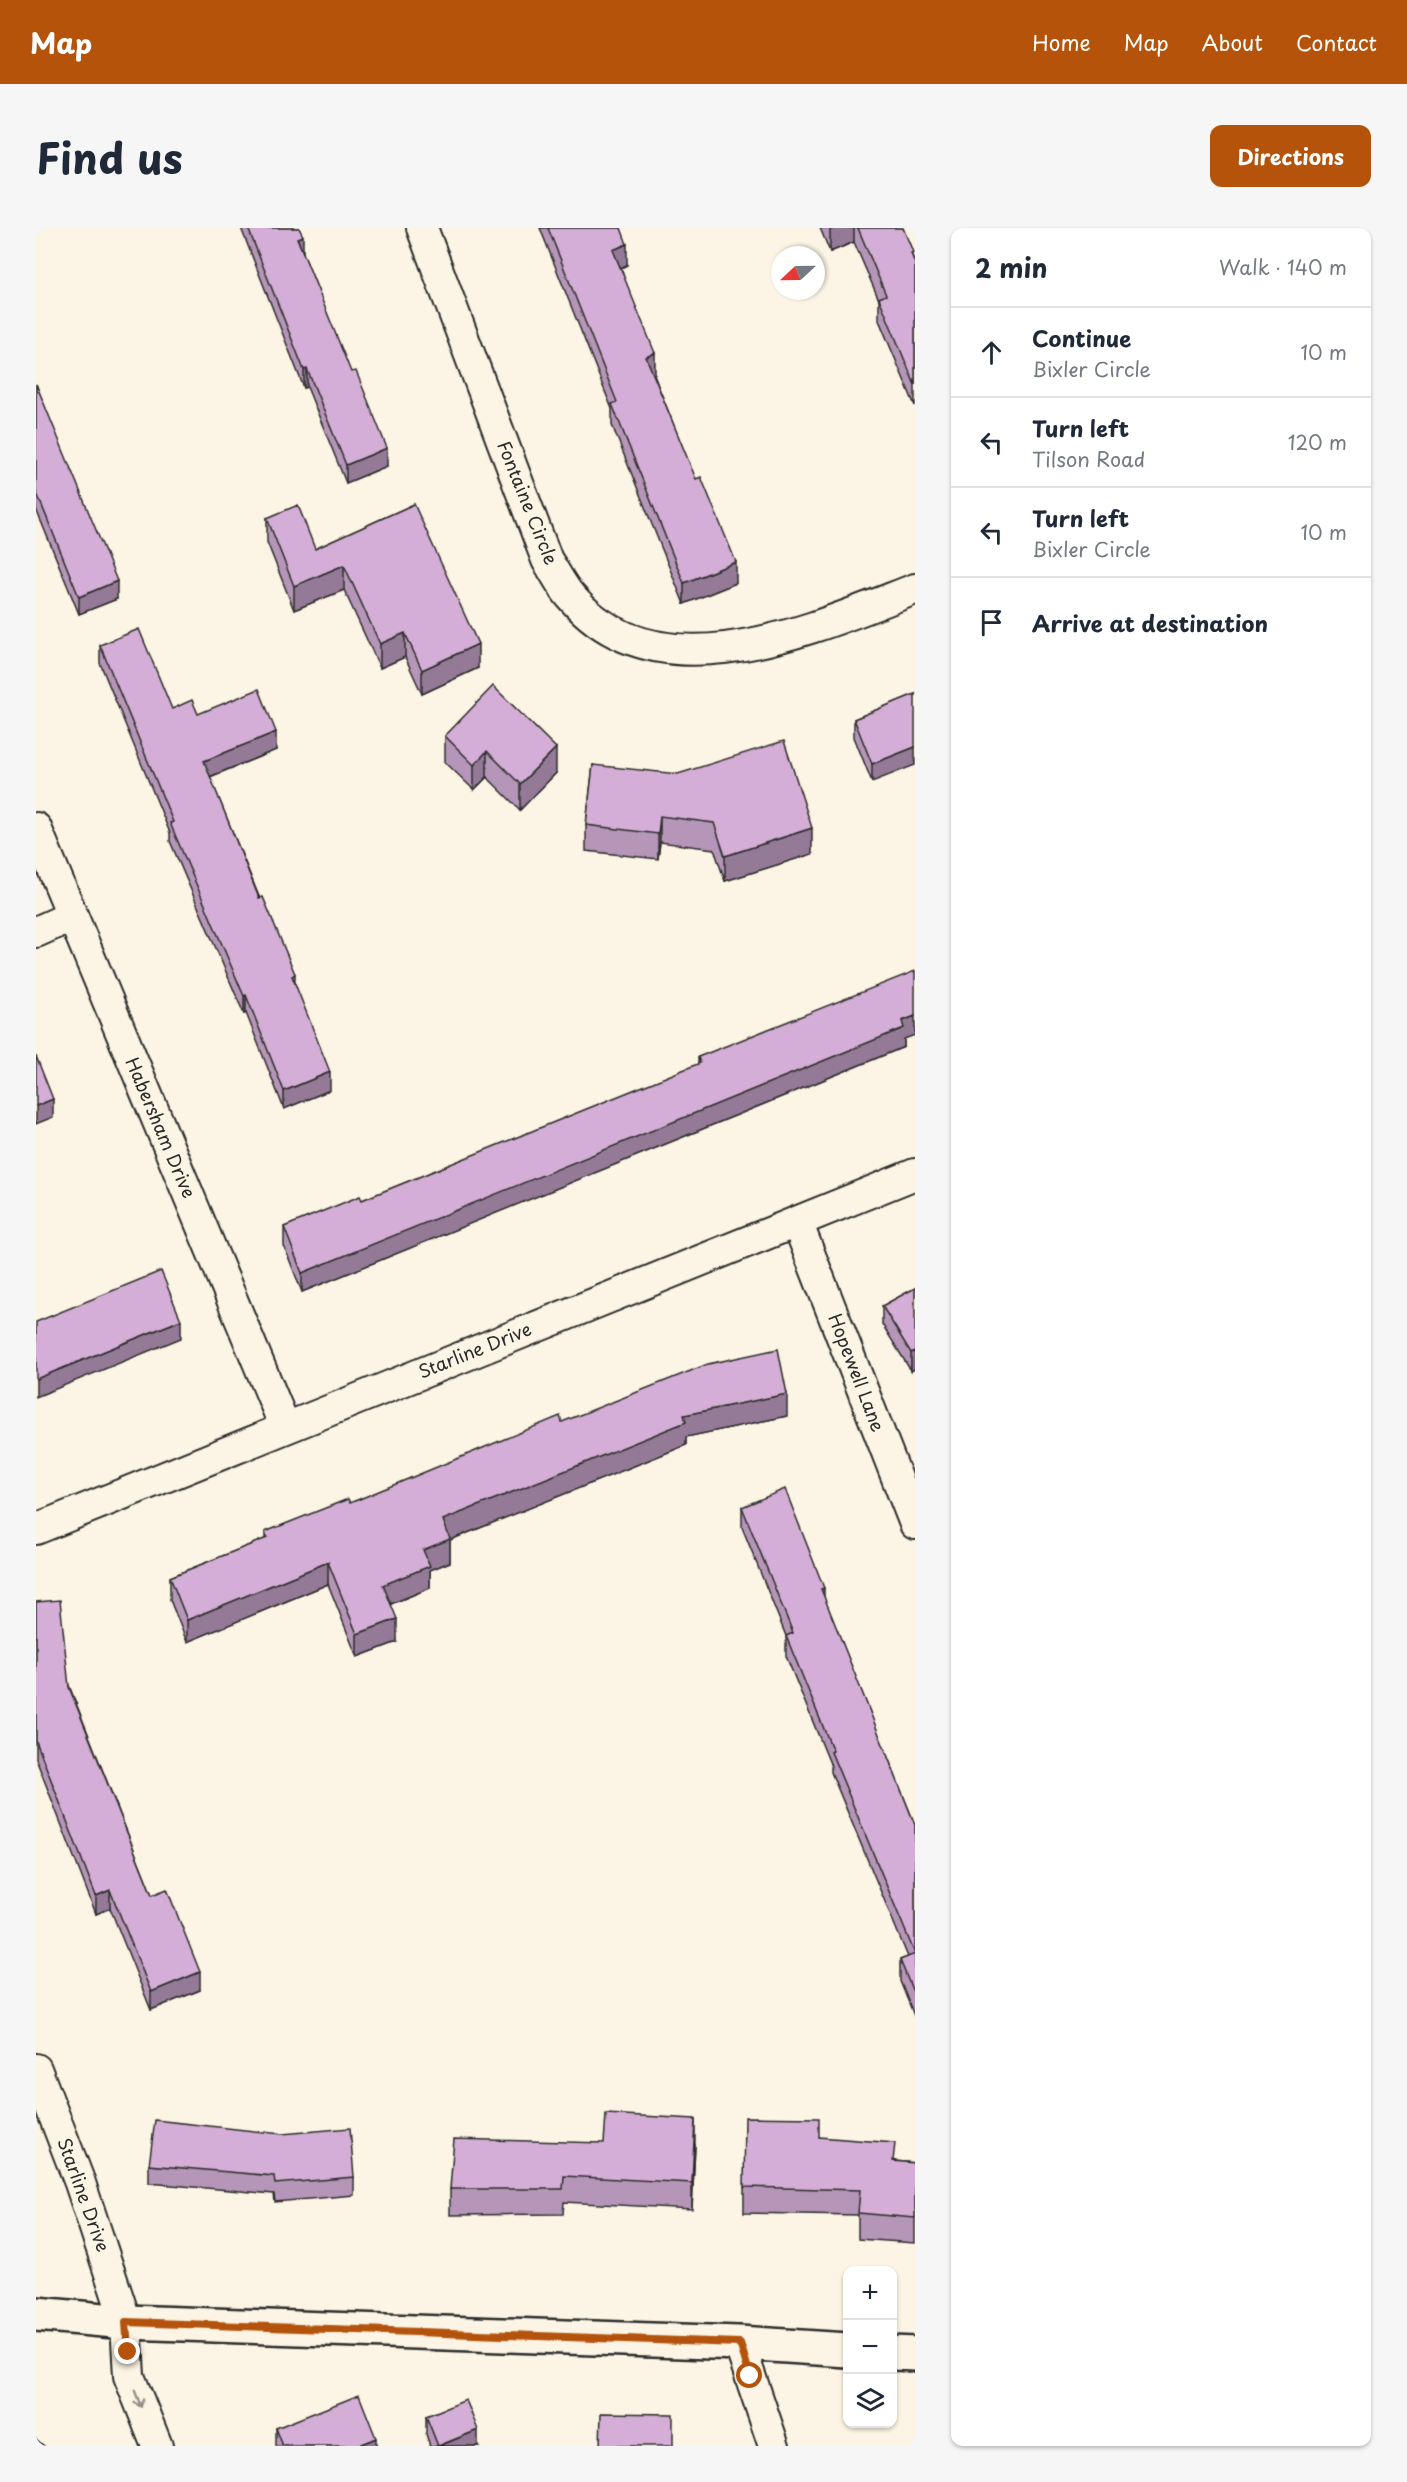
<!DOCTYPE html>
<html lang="en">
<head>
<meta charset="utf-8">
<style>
	body { margin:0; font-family:"Playpen Sans",sans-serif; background:#f6f6f7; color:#1f2937 }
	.controls { position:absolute; right:18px; bottom:18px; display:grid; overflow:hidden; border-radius:12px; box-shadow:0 2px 4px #0004 }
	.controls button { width:54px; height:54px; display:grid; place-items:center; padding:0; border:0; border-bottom:2px solid #e0e1e3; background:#fff; color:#1f2937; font:30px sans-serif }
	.compass { position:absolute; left:735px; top:18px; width:54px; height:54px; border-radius:50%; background:#fff; box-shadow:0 2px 4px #0004; rotate:248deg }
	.stop { position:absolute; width:18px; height:18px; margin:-14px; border:4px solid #b45309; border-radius:50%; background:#fff }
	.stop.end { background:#b45309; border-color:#fff; box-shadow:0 2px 6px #0008 }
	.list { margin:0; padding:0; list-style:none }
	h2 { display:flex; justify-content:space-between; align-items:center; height:78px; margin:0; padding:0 24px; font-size:26px }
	h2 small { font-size:20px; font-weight:400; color:#747a83 }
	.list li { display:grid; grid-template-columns:39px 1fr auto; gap:18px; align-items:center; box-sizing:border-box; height:90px; padding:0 24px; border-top:2px solid #e0e1e3 }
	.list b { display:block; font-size:22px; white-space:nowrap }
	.list p { margin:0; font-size:20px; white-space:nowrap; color:#747a83 }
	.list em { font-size:20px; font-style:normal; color:#747a83 }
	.icon { flex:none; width:33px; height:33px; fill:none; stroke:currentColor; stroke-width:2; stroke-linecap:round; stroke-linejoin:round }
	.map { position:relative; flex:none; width:879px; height:2218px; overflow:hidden; border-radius:12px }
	header { display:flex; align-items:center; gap:36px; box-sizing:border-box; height:84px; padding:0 30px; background:#b45309; color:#fff }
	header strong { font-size:28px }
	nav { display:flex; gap:33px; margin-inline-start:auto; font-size:21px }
	.intro { display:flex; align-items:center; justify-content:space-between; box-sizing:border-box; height:144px; padding:0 36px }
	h1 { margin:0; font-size:42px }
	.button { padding:15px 27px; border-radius:12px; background:#b45309; color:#fff; font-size:21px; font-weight:700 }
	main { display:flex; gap:36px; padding:0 36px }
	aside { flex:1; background:#fff; border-radius:12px; box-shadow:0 2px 4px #0004 }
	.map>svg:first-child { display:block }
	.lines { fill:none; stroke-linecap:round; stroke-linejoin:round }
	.minor-casing { stroke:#2b2b2b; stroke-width:34 }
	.tertiary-casing { stroke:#2b2b2b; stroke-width:38 }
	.minor { stroke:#fcf5e5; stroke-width:30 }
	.tertiary { stroke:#fcf5e5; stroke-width:33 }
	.wall { fill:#b696b8; stroke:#2b2b2b; stroke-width:1.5 }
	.shaded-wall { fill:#947a96; stroke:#2b2b2b; stroke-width:1.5 }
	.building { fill:#d4aed6; stroke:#2b2b2b; stroke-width:1.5 }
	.oneway { stroke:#949088 }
	.route { stroke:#b45309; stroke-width:8 }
	.labels { text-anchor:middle; stroke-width:6; stroke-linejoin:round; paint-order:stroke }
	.street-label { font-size:18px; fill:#2b2b2b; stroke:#fcf5e5 }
</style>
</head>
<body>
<header>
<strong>Map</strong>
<nav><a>Home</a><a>Map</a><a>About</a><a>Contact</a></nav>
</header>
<div class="intro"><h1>Find us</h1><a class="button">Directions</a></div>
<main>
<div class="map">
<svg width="879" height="2218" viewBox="0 0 879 2218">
	<rect width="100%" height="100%" fill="#fcf5e5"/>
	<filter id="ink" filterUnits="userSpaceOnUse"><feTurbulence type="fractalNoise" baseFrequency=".0167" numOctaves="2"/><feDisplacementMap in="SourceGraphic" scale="12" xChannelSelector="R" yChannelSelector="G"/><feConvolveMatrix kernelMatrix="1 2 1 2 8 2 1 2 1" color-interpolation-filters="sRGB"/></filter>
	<g filter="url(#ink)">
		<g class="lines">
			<!-- minor casing -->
			<g class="minor-casing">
				<g id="minor">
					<path d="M386,0L511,332C519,344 526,359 536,370C624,471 778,400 879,361"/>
					<polyline points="0,600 249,1199"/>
					<polyline points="0,704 36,688"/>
					<polyline points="761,994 879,1296"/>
					<polyline points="0,1301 879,946"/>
					<polyline points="0,1841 44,1955 90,2094 93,2148 121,2218"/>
					<polyline points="703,2115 738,2218"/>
				</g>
			</g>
			<!-- tertiary casing -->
			<g class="tertiary-casing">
				<g id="tertiary">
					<polyline points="0,2086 90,2094 703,2115 812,2122"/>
					<polyline points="856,2125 879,2126"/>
				</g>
			</g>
			<!-- minor -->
			<use href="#minor" class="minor"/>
			<!-- tertiary -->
			<use href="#tertiary" class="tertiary"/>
		</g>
		<!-- wall -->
		<g class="wall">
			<polygon points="205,0 263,0 267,25 351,238 310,255 271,159 268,160"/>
			<polygon points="504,0 585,0 591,37 585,40 619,146 618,147 700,355 648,376 576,197 576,181"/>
			<polygon points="784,0 867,0 879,36 879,178 843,92 843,72 818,14 794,24"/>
			<polygon points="0,156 81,371 43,386 0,281"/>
			<polygon points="378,276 442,440 386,466 369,429 344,440 308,362 258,382 231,314 231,290 279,321"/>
			<polygon points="64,417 136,481 162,486 240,522 174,549 259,756 294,862 248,881 210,785 208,786 134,613 134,605 64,435"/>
			<polygon points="879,466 836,554 818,509 818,491"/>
			<polygon points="409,508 520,545 484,582 451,549 438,562 409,534"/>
			<polygon points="557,537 776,626 689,653 678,621 624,614 622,631 550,623 550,597"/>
			<polygon points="868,811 868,819 266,1064 248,1018 248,999 326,972 662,837 662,829"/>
			<polygon points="879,1060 875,1143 846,1096 846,1078"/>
			<polygon points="751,1188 650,1209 650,1217 414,1312 414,1334 394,1342 394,1360 355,1376 361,1414 321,1429 292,1356 151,1414 134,1372 134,1349 229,1311 229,1304 314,1275 526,1194"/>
			<polygon points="706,1279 788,1370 879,1597 879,1790 864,1753 864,1732 872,1729 795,1544 795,1538 750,1428 750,1408 706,1299"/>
			<polygon points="0,1374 116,1667 164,1762 115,1782 74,1680 60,1686 0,1531"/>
			<polygon points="783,1909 859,1933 879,1935 879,2015 822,2011 822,1987 708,1985 708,1959"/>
			<polygon points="659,1917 656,1981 528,1974 527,1986 414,1987 414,1961"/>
			<polygon points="113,1937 318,1949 318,1967 239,1974 238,1966 113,1955"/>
			<polygon points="390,2188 442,2218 394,2218 390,2206"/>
			<polygon points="240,2200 340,2218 240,2218"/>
		</g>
		<!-- shaded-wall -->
		<g class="shaded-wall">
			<polygon points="799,0 818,0 818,14 794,24 794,2"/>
			<polygon points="267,8 267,26 261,10"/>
			<polygon points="591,16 591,37 577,43 577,22"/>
			<polygon points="619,125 619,146 610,149 610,129"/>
			<polygon points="271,141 271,159 268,160 268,142"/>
			<polygon points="351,220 351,238 310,255 310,237"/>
			<polygon points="700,334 700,355 648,376 648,355"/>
			<polygon points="308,337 308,362 258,382 258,358"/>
			<polygon points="81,353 81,371 43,386 43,369"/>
			<polygon points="369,405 369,429 344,440 344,416"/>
			<polygon points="442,416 442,440 386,466 386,442"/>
			<polygon points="240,504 240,522 168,551 168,533"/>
			<polygon points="879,519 879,537 836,554 836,536"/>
			<polygon points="520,520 520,545 484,582 484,556"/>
			<polygon points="451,523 451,549 438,562 438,537"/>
			<polygon points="624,588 624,614 622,631 622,606"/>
			<polygon points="776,600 776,626 689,653 689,628"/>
			<polygon points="259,746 259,764 256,748"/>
			<polygon points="210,767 210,785 208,786 208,768"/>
			<polygon points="879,788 879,807 868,811 868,819 266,1064 266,1045"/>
			<polygon points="294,844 294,862 248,881 248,863"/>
			<polygon points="17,871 17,889 0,896 0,878"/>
			<polygon points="145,1092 145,1110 0,1169 0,1151"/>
			<polygon points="879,1123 879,1141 875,1143 875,1125"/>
			<polygon points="751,1166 751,1188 650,1209 650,1217 414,1312 414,1334 394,1342 394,1360 347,1379 347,1357 387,1322 407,1292 648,1187"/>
			<polygon points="292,1334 292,1356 151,1414 151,1392"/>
			<polygon points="788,1360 788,1380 785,1361"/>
			<polygon points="361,1391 361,1414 321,1429 321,1406"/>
			<polygon points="74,1662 74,1680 60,1686 60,1668"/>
			<polygon points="164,1744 164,1762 115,1782 115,1764"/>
			<polygon points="659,1891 659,1917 656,1981 656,1955"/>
			<polygon points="442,2202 442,2218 403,2218"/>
			<polygon points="340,2210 340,2218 325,2218 325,2216"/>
		</g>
		<!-- building -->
		<g class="building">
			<polygon points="212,0 263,0 267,8 261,10 315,144 320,143 351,220 310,237 271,141 268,142"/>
			<polygon points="512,0 585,0 591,16 577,22 619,125 610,129 660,251 665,249 700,334 648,355 576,176 581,174"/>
			<polygon points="822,0 867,0 877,24 875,25 879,36 879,157 843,70 850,67"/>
			<polygon points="0,156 81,353 43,369 0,263"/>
			<polygon points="378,276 442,416 386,442 369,405 344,416 308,337 258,358 231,290 262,277 279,321"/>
			<polygon points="103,401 136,481 156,472 162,486 223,461 240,504 168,533 223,670 227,669 259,746 256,748 294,844 248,863 210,767 208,768 134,595 137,594 64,417"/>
			<polygon points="457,458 520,520 484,556 451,523 438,537 409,508"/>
			<polygon points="879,466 879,519 836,536 818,491"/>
			<polygon points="748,513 776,600 689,628 678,595 624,588 622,606 550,597 557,537 642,546"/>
			<polygon points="879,743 879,788 866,793 868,800 266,1045 248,999 324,968 326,972 664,835 662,829"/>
			<polygon points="0,828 17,871 0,878"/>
			<polygon points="125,1043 145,1092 0,1151 0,1094"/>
			<polygon points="879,1060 879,1123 875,1125 846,1078"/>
			<polygon points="742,1121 751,1166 648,1187 650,1194 407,1292 414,1311 387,1322 394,1338 347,1357 361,1391 321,1406 292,1334 151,1392 134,1349 231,1310 229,1304 312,1271 314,1275 524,1188 526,1194 672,1136"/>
			<polygon points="749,1261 788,1360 785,1361 879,1597 879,1726 795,1524 797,1523 750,1408 757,1405 706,1279"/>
			<polygon points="24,1372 33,1459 116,1667 131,1661 164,1744 115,1764 74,1662 60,1668 0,1513 0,1374"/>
			<polygon points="879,1726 879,1769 864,1732"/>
			<polygon points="570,1886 659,1891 656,1955 528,1948 527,1961 414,1961 418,1911 568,1915"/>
			<polygon points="709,1889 783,1890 783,1909 859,1915 857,1933 879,1935 879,1990 822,1985 824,1962 708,1959"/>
			<polygon points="119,1892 246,1906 314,1900 318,1949 239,1956 238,1948 113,1937"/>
			<polygon points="323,2167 340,2210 325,2216 326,2218 247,2218 240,2200"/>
			<polygon points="430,2172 442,2202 402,2218 390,2188"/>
			<polygon points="565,2185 637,2186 637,2218 564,2218"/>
			<polygon points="0,2211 8,2218 0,2218"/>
		</g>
		<!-- one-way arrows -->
		<defs><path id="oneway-shaft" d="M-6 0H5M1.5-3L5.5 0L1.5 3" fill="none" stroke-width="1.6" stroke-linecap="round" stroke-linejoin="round" transform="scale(1.5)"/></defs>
		<use class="oneway" href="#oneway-shaft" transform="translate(102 2171) rotate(69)"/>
	</g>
	<g class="lines" filter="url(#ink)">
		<!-- route -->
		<polyline class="route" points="92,2124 90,2094 704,2115 714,2148"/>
	</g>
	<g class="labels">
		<!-- street labels -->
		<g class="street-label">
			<text transform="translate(491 275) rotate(68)" y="6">Fontaine Circle</text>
			<text transform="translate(124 900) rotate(67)" y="6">Habersham Drive</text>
			<text transform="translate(439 1123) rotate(-22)" y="6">Starline Drive</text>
			<text transform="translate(820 1145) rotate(69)" y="6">Hopewell Lane</text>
			<text transform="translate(47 1967) rotate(70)" y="6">Starline Drive</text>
		</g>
	</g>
</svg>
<div class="controls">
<button>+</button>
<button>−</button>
<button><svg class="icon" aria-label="layers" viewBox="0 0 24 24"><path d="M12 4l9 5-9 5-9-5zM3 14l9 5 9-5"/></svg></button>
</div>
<svg class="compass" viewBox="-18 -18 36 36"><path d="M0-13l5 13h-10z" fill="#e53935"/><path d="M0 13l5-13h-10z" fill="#747a83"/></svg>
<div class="stop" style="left:714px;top:2148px"></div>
<div class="stop end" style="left:92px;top:2124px"></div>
</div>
<aside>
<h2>2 min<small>Walk · 140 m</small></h2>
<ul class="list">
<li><svg class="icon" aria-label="ahead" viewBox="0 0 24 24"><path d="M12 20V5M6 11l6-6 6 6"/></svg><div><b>Continue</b><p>Bixler Circle</p></div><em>10 m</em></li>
<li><svg class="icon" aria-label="left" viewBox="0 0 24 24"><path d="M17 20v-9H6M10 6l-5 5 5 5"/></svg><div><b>Turn left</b><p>Tilson Road</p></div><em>120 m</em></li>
<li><svg class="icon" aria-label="left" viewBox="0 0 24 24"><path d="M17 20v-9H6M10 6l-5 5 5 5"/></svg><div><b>Turn left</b><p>Bixler Circle</p></div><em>10 m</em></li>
<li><svg class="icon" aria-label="arrive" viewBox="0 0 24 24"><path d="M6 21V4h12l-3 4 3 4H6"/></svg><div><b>Arrive at destination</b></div></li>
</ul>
</aside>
</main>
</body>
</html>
